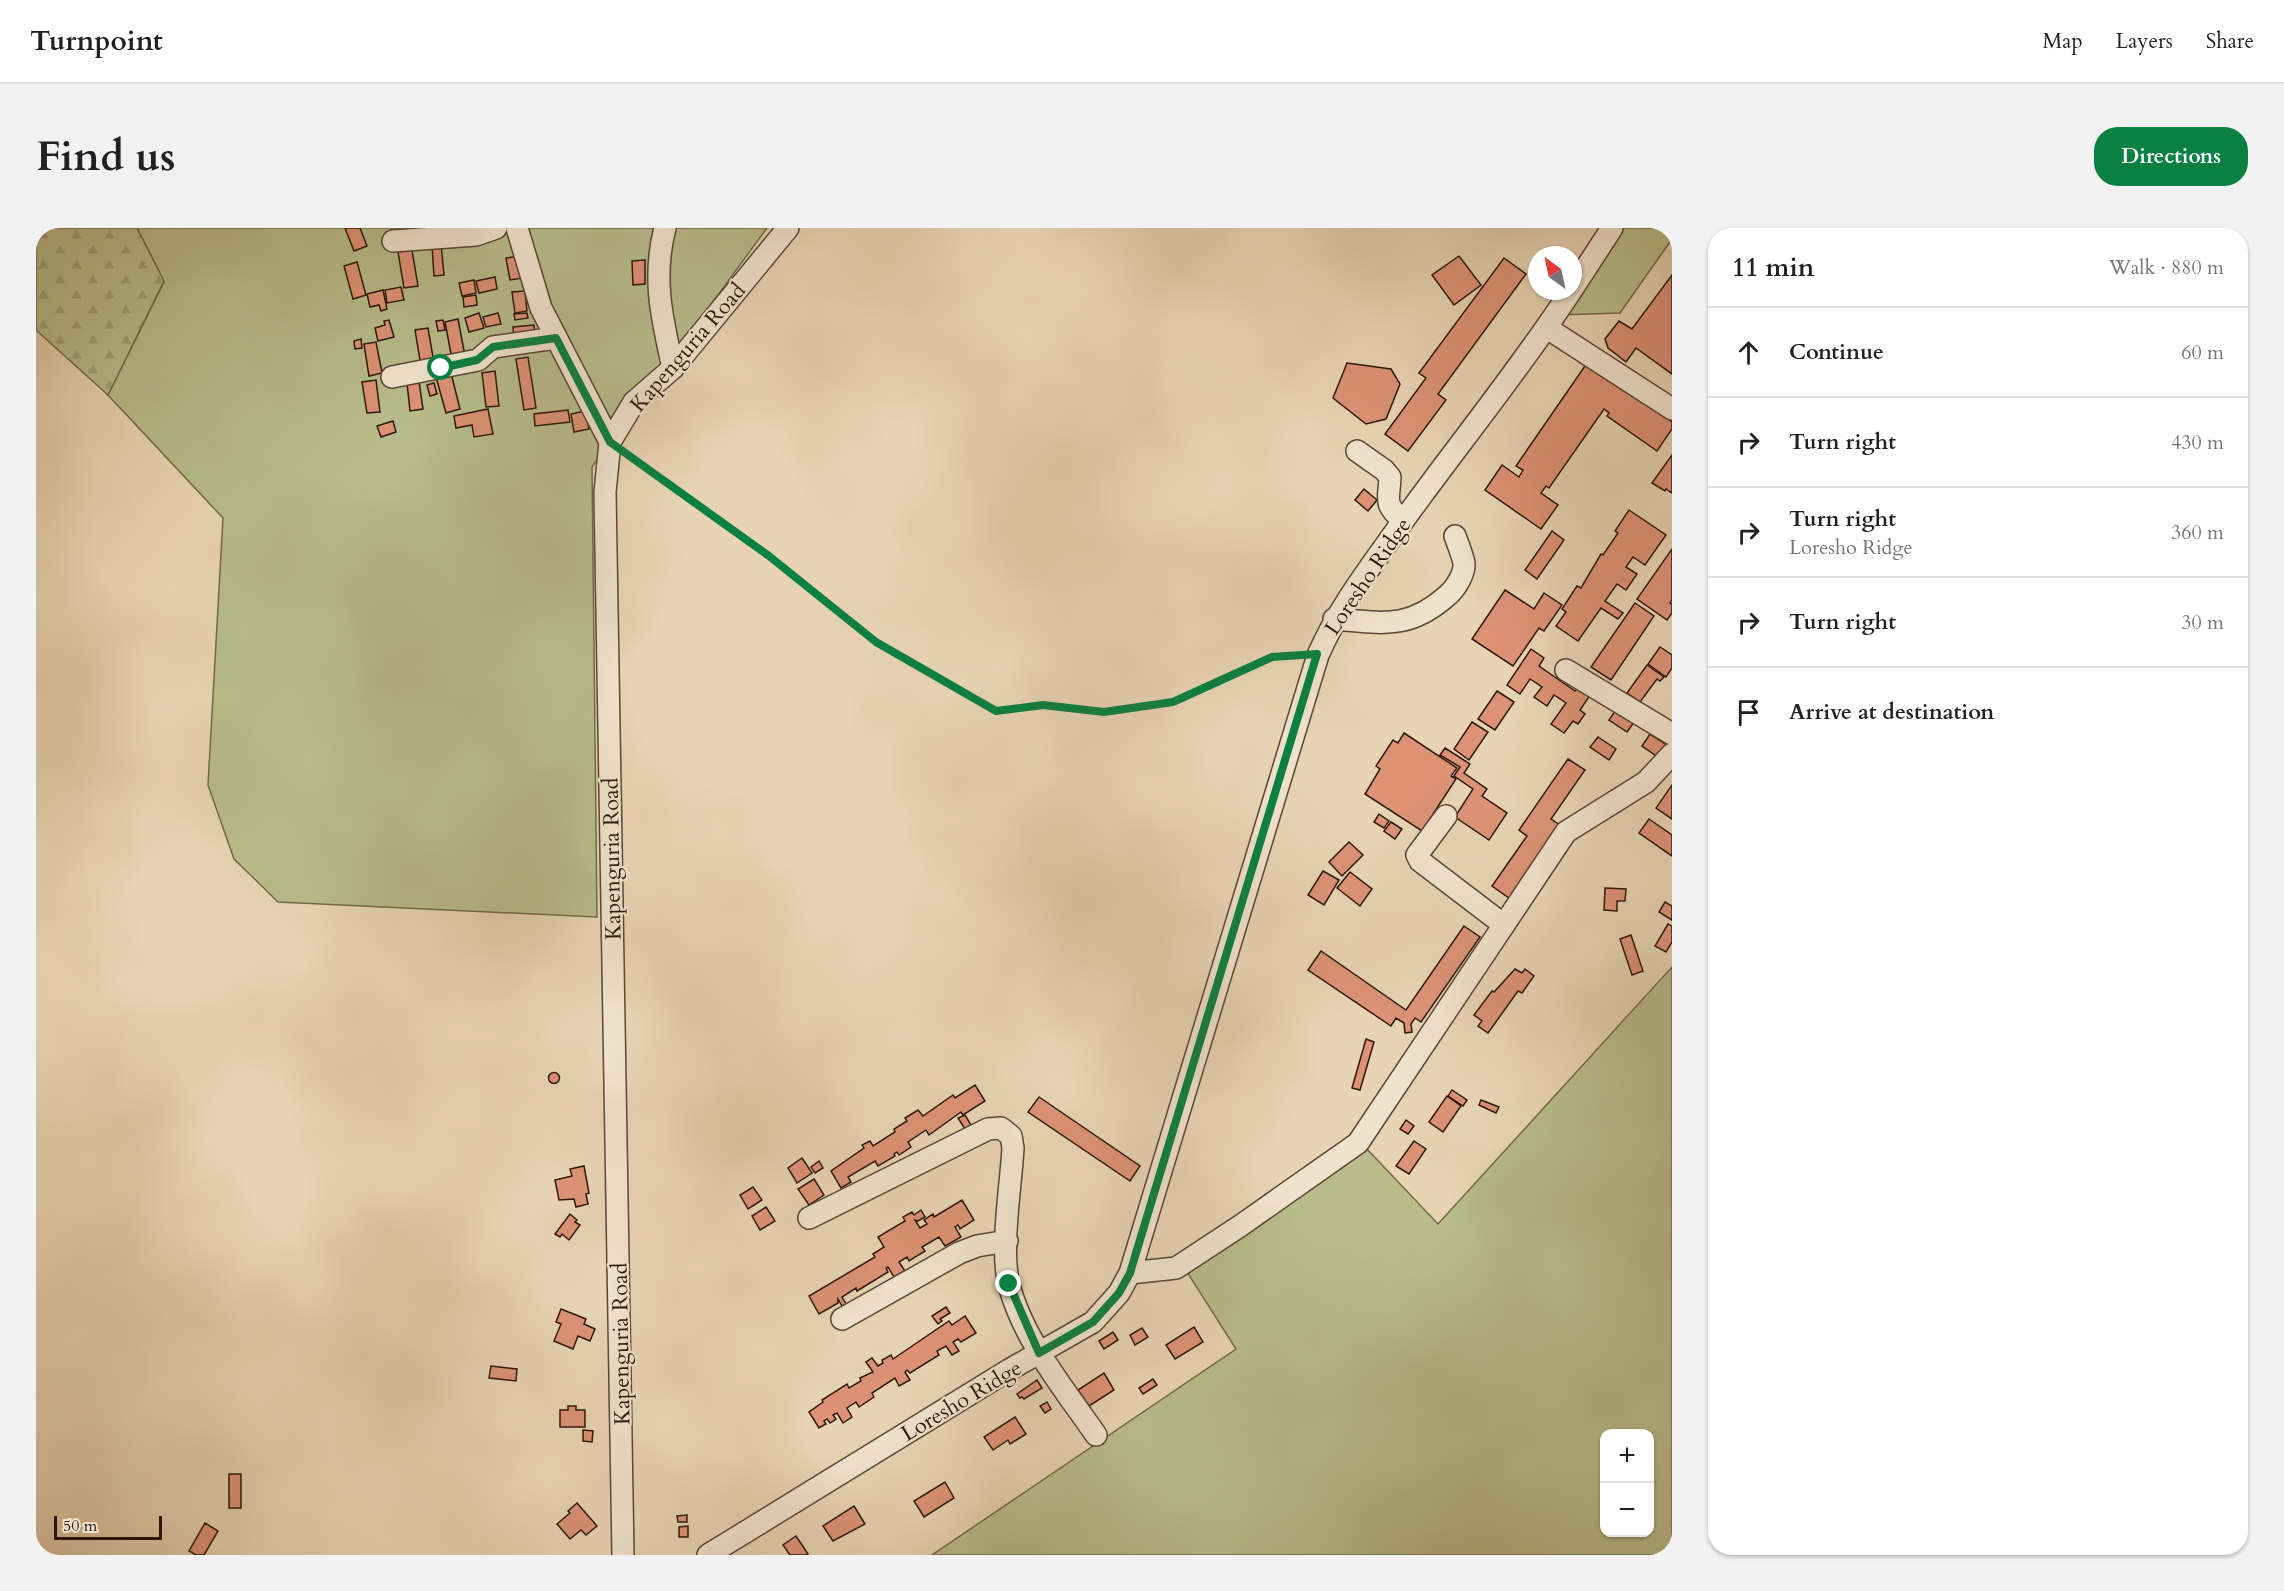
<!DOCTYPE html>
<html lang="en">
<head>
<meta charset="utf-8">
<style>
	body { margin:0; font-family:Cardo,serif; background:#f2f2f2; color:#202124 }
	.controls { position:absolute; right:18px; bottom:18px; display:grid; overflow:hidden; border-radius:12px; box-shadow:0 2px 4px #0004 }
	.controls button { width:54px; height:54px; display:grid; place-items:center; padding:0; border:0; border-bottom:2px solid #e0e0e0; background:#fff; color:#202124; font:30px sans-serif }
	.compass { position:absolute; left:1492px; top:18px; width:54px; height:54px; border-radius:50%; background:#fff; box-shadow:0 2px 4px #0004; rotate:327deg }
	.scale { position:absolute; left:18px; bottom:15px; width:108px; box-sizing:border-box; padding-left:6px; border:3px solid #2c1609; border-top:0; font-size:16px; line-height:21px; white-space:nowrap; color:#2c1609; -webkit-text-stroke:4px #f0e3ce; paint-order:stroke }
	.stop { position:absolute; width:18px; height:18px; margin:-14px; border:4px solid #0b8043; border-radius:50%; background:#fff }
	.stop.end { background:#0b8043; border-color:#fff; box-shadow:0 2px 6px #0008 }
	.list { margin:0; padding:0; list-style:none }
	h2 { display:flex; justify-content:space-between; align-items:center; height:78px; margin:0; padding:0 24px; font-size:26px }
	h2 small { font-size:20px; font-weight:400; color:#757577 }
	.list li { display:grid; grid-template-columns:39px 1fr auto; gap:18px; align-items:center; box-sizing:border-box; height:90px; padding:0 24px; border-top:2px solid #e0e0e0 }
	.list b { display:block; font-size:22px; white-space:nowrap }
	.list p { margin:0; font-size:20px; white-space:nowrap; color:#757577 }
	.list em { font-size:20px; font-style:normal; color:#757577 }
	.icon { flex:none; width:33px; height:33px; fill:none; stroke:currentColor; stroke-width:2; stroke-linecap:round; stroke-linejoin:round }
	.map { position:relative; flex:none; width:1636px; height:1327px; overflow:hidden; border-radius:24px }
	header { display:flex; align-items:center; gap:36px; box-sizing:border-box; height:84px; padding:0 30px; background:#fff; border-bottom:2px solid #e0e0e0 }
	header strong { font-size:28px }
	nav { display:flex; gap:33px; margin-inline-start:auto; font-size:21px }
	.intro { display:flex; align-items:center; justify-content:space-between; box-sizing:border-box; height:144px; padding:0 36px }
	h1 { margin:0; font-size:42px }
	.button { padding:15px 27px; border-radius:24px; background:#0b8043; color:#fff; font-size:21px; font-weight:700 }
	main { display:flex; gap:36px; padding:0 36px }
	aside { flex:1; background:#fff; border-radius:24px; box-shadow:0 2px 4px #0004 }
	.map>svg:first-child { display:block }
	.green { fill:#b8bc8b; stroke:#72694a; stroke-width:1.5; fill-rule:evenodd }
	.forest { fill:url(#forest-firs); stroke:#72694a; stroke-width:1.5 }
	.building { fill:#dd9276; stroke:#2c1609; stroke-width:1.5 }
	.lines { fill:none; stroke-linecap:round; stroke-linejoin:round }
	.minor-casing { stroke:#5b4634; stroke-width:24 }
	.path { stroke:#2c1609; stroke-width:2; stroke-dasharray:1.5 3; stroke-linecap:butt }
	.minor { stroke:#f0e3ce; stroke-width:21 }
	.route { stroke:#0b8043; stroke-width:8 }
	.labels { text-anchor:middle; stroke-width:4.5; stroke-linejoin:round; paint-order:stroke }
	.street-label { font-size:22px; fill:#2c1609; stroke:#f0e3ce }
</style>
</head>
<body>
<header>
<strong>Turnpoint</strong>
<nav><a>Map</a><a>Layers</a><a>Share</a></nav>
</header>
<div class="intro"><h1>Find us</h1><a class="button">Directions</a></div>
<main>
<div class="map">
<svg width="1636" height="1327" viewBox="0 0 1636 1327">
	<defs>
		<pattern id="forest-firs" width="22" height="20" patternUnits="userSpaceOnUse" patternTransform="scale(1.5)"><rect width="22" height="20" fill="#b8bc8b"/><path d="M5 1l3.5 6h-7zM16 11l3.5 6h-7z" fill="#9ea177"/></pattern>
	</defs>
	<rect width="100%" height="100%" fill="#e8d4b3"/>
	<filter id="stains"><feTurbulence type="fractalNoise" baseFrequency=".00333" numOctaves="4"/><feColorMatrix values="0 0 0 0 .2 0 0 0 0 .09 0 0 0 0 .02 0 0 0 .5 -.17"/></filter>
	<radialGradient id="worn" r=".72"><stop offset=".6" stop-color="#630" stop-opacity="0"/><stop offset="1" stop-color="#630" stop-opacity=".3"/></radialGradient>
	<!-- green -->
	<g class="green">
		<polygon points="101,0 731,0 556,239 561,689 242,674 198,631 172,557 187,290 72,167 128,54"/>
		<polygon points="1586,0 1636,0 1636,11 1584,85 1524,87"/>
		<path d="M1636,739V1327H896L1200,1121L1151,1044L1329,919L1402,996ZM1568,1206H1614V1304H1568Z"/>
	</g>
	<!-- forest -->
	<polygon class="forest" points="0,0 101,0 128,53 72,167 0,102"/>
	<!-- building -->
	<g class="building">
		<polygon points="309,0 324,0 331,18 318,23"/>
		<polygon points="405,16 408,47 398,48 396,17"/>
		<polygon points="376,22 382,58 368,60 362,24"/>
		<polygon points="483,28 487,50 474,52 470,30"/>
		<polygon points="1423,28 1445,57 1418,77 1396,47"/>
		<polygon points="1468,30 1490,46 1402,166 1410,172 1372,223 1349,206 1390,150 1383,145"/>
		<polygon points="609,32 609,56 597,57 596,33"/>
		<polygon points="321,34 330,67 317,71 308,38"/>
		<polygon points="1636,47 1636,146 1600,120 1590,134 1572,120 1569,111 1583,93 1596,101"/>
		<polygon points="459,49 461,61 443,65 440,53"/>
		<polygon points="438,52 440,65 426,68 423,55"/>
		<polygon points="365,59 368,72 351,75 349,62"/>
		<polygon points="347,62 351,81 345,83 343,77 334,79 331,66"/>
		<polygon points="489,63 491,83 479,85 476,64"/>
		<polygon points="440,67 441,77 428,79 427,69"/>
		<polygon points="443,85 448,100 433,104 429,90"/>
		<polygon points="462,85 465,96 450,99 447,89"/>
		<polygon points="491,85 492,90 479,92 478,86"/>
		<polygon points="422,91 429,128 416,131 409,94"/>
		<polygon points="353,92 358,109 342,113 339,100 349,97 348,93"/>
		<polygon points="407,92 409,102 402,103 400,93"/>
		<polygon points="498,97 499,108 478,110 477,99"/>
		<polygon points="392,100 398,135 385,138 379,102"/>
		<polygon points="325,111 326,120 319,121 318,113"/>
		<polygon points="340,114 346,145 333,148 328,116"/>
		<polygon points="492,129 500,180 488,182 480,131"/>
		<polygon points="1311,135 1355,141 1364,156 1350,191 1330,196 1297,170"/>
		<polygon points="1551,135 1636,194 1636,201 1621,223 1571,188 1573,185 1568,181 1513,260 1510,258 1505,265 1522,277 1505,301 1449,262 1466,237 1483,249 1487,242 1480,238"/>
		<polygon points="459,143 463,178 450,179 446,145"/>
		<polygon points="415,145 424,181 410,185 400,149"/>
		<polygon points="340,152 344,184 331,185 326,154"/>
		<polygon points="383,153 387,181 374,183 371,155"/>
		<polygon points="398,155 401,166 394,168 391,157"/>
		<polygon points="452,181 457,206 438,209 436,197 420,200 418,188"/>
		<polygon points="532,182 534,194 499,198 498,186"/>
		<polygon points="549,183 553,201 538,204 535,186"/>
		<polygon points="357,193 360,204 345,209 341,198"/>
		<polygon points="1636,227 1636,265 1630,261 1629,263 1616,255"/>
		<polygon points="1328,261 1341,272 1332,283 1319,272"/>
		<polygon points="1593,282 1630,307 1609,337 1597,329 1590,339 1601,346 1590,362 1581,356 1569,373 1587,385 1582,391 1565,380 1542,413 1520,398 1530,384 1526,381 1541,358 1545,360 1565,326 1567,327 1582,305 1579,303"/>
		<polygon points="1516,303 1528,312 1501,351 1489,342"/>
		<polygon points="1636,321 1636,372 1634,375 1636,376 1636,385 1631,392 1601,371"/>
		<polygon points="1469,362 1498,381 1508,365 1526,377 1508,403 1503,400 1477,438 1436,411"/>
		<polygon points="1599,375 1618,388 1575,452 1555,439"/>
		<polygon points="1624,419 1636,427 1636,440 1630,449 1612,436"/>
		<polygon points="1495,421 1508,430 1503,438 1539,463 1545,455 1557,463 1544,482 1549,486 1542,496 1537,493 1528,505 1515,496 1530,475 1518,467 1511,478 1498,469 1506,459 1494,451 1484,466 1471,457"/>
		<polygon points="1611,437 1628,449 1624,453 1621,451 1604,474 1591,465"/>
		<polygon points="1461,463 1478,474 1459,502 1442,491"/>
		<polygon points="1581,480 1599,493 1591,504 1573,492"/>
		<polygon points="1436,494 1452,504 1433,532 1418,521"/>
		<polygon points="1368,505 1421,540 1415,548 1420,551 1386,603 1329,566 1344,541 1340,538 1357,512 1362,515"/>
		<polygon points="1614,506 1631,517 1622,529 1606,518"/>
		<polygon points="1562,509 1580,521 1573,532 1554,519"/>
		<polygon points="1409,520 1434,536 1428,545 1451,561 1446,568 1471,585 1453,612 1419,589 1437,561 1418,548 1424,539 1404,527"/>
		<polygon points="1532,531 1549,542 1515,591 1524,597 1473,670 1456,658 1491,608 1483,602"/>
		<polygon points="1636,557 1636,591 1620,580"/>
		<polygon points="1343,586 1353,593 1348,600 1338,594"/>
		<polygon points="1613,591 1636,607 1636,628 1603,605"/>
		<polygon points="1355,594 1366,601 1359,611 1348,603"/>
		<polygon points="1313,614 1327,627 1306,648 1293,634"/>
		<polygon points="1287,643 1303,652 1288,677 1272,667"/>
		<polygon points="1314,644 1336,661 1324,678 1301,660"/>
		<polygon points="1569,660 1590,661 1589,673 1581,673 1581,683 1568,682"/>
		<polygon points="1629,674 1636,678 1636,692 1623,684"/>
		<polygon points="1632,696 1636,698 1636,714 1630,724 1619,718"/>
		<polygon points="1428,698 1444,709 1385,794 1379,790 1375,796 1376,804 1369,805 1368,795 1360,790 1355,798 1272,742 1285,723 1370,782"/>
		<polygon points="1595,707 1607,743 1596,747 1584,711"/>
		<polygon points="1479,741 1486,745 1489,741 1498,748 1486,765 1482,763 1452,805 1442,798 1446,793 1438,787 1456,763 1458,764"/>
		<polygon points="1330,811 1338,814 1324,862 1316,860"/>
		<circle cx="518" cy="850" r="5.5"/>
		<polygon points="939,857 949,873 927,887 925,884 893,907 890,902 872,914 875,919 863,927 861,924 858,926 859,928 842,938 839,933 812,949 815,954 805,960 795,943 828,920 826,917 834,913 837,918 859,904 858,901 871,893 869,890 882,882 887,888 917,867 919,870"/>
		<polygon points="1416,862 1431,872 1427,878 1412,868"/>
		<polygon points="1411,868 1425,878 1407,904 1393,894"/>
		<polygon points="1003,869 1104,938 1094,953 992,884"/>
		<polygon points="1445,872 1463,879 1460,885 1443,877"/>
		<polygon points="929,887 935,897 929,901 922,890"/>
		<polygon points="1370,892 1378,898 1372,906 1364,901"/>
		<polygon points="1378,913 1390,921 1373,946 1360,938"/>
		<polygon points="766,930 776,945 761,955 752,940"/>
		<polygon points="783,933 787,940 779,945 775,939"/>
		<polygon points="548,938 553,965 550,966 552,976 540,979 538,971 523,972 519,952 536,948 534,941"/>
		<polygon points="778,951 788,967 773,977 762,961"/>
		<polygon points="717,959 726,972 712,981 704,967"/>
		<polygon points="926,972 938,992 924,1001 922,997 919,999 925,1009 909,1018 903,1009 886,1019 889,1023 873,1033 871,1029 863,1034 869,1043 858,1049 852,1039 850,1040 852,1044 821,1063 820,1060 806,1069 810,1076 806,1078 802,1071 802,1075 783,1086 773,1068 839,1029 837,1026 848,1019 842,1009 869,993 867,989 876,984 878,987 885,982 889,989 882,993 879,992 884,1000 891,996 888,992 897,986 898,989"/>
		<polygon points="730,979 739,993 724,1002 716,988"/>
		<polygon points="534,986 541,992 539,994 544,997 533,1012 526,1006 524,1009 519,1006"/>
		<polygon points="910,1079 914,1085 904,1091 906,1093 902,1096 896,1088"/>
		<polygon points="525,1081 550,1091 548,1096 559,1101 554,1113 542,1108 537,1121 518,1113 525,1096 520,1094"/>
		<polygon points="929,1088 940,1105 925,1114 922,1111 917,1114 923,1123 916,1127 910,1118 901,1123 903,1127 874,1145 871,1142 869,1144 874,1152 863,1158 859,1150 836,1165 838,1169 823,1179 820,1174 811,1180 816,1189 807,1195 801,1185 797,1187 800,1191 794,1195 791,1191 788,1193 790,1196 783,1200 773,1184 787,1174 786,1172 811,1156 813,1160 825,1153 824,1150 837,1144 830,1134 836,1130 842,1138 847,1135 846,1132 855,1127 857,1131 913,1093 916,1097"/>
		<polygon points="1158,1099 1167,1114 1139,1131 1130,1117"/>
		<polygon points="1106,1100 1112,1109 1099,1117 1094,1107"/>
		<polygon points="1077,1104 1082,1112 1068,1121 1063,1113"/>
		<polygon points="455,1138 481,1141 480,1153 453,1150"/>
		<polygon points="1068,1145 1078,1162 1053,1178 1042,1162"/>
		<polygon points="1117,1151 1121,1157 1107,1166 1103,1160"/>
		<polygon points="1001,1152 1006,1160 988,1171 986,1169 984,1170 981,1166"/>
		<polygon points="1011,1174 1015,1181 1009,1185 1004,1178"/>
		<polygon points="532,1178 540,1178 540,1182 549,1182 549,1199 524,1199 524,1182 532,1182"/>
		<polygon points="979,1189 990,1206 974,1216 972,1212 957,1222 948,1209"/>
		<polygon points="547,1202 557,1203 556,1214 547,1213"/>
		<rect x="193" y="1246" width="12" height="34"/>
		<polygon points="909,1254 918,1270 888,1289 878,1273"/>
		<polygon points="541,1275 561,1298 550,1307 545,1302 534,1311 521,1296 534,1285 532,1283"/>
		<polygon points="818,1278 829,1296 797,1313 787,1298"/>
		<polygon points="651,1287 651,1294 642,1294 641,1288"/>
		<polygon points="169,1295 182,1303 168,1327 160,1327 153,1323"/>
		<polygon points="652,1298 652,1309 643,1309 643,1299"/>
		<polygon points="760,1308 772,1326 770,1327 754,1327 747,1317"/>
	</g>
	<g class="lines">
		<!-- minor casing -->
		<g class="minor-casing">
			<g id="minor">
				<polyline points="481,0 505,80 574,214"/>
				<path d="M629,0C616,50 626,91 637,140"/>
				<polyline points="357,13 440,7 460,0"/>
				<polyline points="1537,60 1576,0"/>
				<polyline points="1511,100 1636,181"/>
				<polyline points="356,149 442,132 457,119 520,110"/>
				<path d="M1321,223L1348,242L1354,249C1353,273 1347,275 1367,293"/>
				<path d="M1298,391C1347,395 1373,402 1412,367C1420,360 1429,345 1428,335C1426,326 1422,316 1419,308"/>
				<polyline points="1530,442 1636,506"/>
				<polyline points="1410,588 1381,627 1384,633 1468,697"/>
				<path d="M773,990L952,901L965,900L975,908L977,920C975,957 964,1022 973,1057C987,1111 1029,1162 1060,1207"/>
				<polyline points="1094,1045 1140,1040 1204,998 1322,915 1530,604 1610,554 1636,526"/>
				<polyline points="806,1091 923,1025 941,1018 971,1013"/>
				<polyline points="587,1327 569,264 574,214 598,174 637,140 752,0"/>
				<path d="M672,1327L973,1142L1057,1094L1083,1065L1094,1045L1282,427C1301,384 1325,352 1352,314C1411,230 1478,150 1535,63"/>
			</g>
		</g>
		<!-- path -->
		<polyline class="path" points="591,226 733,328 840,414 960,483 1007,477 1068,484 1137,474 1236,429 1264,428"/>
		<!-- minor -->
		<use href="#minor" class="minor"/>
	</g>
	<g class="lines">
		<!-- route -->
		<polyline class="route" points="405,140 441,132 457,119 520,110 574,214 733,328 840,414 960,483 1007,477 1068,484 1137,474 1236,429 1281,426 1094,1045 1083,1065 1057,1094 1003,1125 973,1056"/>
	</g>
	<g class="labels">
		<!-- street labels -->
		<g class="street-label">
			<text transform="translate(651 119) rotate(-49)" y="8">Kapenguria Road</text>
			<text transform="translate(1331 348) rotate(-56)" y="8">Loresho Ridge</text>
			<text transform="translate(575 631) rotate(-91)" y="8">Kapenguria Road</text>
			<text transform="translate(584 1116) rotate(-91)" y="8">Kapenguria Road</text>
			<text transform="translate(925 1172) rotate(-31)" y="8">Loresho Ridge</text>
		</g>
	</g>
	<rect width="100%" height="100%" filter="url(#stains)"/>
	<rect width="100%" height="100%" fill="url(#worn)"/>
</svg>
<div class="controls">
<button>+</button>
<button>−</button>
</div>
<svg class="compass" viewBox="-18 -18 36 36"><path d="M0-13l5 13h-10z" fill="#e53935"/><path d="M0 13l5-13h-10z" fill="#757577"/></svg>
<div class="scale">50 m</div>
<div class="stop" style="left:405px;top:140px"></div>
<div class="stop end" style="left:973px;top:1056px"></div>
</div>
<aside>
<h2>11 min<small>Walk · 880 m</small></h2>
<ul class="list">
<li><svg class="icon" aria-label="ahead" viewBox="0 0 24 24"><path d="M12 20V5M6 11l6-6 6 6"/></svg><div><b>Continue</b></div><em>60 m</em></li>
<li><svg class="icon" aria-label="right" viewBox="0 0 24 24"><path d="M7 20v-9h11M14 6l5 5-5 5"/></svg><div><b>Turn right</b></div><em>430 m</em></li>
<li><svg class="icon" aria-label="right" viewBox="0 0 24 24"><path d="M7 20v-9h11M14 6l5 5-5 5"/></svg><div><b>Turn right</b><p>Loresho Ridge</p></div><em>360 m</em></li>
<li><svg class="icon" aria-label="right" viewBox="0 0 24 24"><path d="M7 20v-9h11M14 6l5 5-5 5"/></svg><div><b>Turn right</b></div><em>30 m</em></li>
<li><svg class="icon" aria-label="arrive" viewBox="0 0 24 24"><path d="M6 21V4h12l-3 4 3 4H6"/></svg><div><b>Arrive at destination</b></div></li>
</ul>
</aside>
</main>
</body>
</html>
